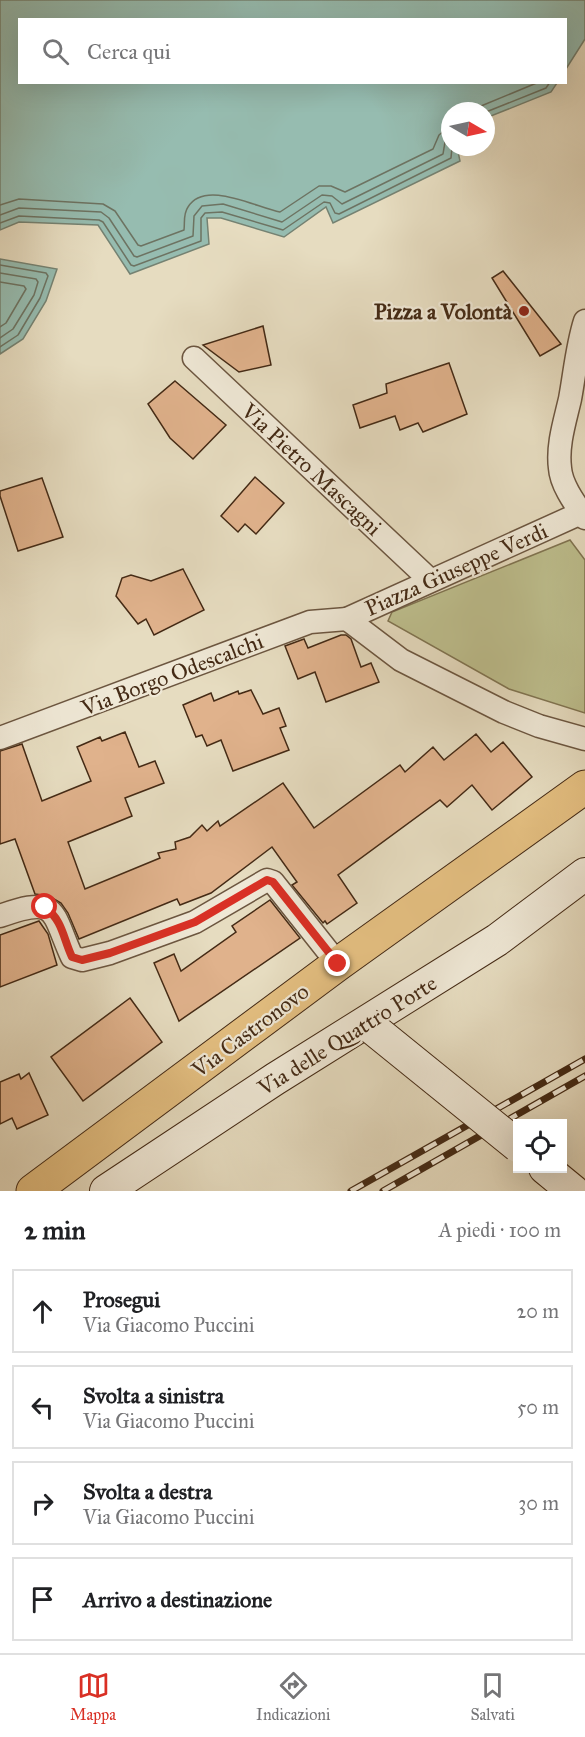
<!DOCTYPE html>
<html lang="it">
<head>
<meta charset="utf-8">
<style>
	body { margin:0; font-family:"IM FELL Great Primer",serif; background:#f2f2f2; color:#202124 }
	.controls { position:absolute; right:18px; bottom:18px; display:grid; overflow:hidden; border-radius:0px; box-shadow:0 6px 24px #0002 }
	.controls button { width:54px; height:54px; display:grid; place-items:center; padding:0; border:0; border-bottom:2px solid #e0e0e0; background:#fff; color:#202124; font:30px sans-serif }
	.compass { position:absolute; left:441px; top:102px; width:54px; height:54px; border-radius:50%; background:#fff; box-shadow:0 6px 24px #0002; rotate:99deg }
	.stop { position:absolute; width:18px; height:18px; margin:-14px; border:4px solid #d93025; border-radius:50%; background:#fff }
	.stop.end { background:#d93025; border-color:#fff; box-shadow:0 2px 6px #0008 }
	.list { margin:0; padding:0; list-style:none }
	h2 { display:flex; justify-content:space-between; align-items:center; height:78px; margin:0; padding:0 24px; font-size:26px }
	h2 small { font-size:20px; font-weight:400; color:#757577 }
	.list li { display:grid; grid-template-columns:39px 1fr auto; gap:18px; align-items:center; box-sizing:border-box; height:84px; margin:0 12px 12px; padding:0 12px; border:2px solid #e0e0e0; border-radius:0px }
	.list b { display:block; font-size:22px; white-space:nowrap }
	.list p { margin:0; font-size:20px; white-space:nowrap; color:#757577 }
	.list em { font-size:20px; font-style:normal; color:#757577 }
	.icon { flex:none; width:33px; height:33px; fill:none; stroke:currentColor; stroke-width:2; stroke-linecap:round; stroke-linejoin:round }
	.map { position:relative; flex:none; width:585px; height:1191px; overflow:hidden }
	.search { position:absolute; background:#fff; box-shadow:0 6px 24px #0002; left:18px; right:18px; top:18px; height:66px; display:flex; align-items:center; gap:15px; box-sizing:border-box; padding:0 21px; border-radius:0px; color:#757577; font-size:22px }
	.sheet { height:462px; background:#fff }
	nav { display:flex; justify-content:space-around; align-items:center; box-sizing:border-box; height:84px; border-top:2px solid #e0e0e0; background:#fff; font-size:16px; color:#757577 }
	nav a { display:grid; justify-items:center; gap:3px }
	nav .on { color:#d93025 }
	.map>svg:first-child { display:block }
	.green { fill:#bdbe8d; stroke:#807451; stroke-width:1.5 }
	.water { fill:#96bcb0; stroke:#758272; stroke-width:1.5 }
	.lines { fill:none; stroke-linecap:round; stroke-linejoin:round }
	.shore { stroke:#6d7362; stroke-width:1.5 }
	.building { fill:#e0b28c; stroke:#442a15; stroke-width:1.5 }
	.minor-casing { stroke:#6c5640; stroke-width:25 }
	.secondary-casing { stroke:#442a15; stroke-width:34 }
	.primary-casing { stroke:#442a15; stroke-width:35 }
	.minor { stroke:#efe8d6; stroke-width:22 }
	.secondary { stroke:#efe8d6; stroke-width:32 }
	.primary { stroke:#e3be80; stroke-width:33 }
	.rail-casing { stroke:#442a15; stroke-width:7 }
	.rail { stroke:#efe8d6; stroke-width:4.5; stroke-dasharray:14; stroke-linecap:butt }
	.secondary-bridge-casing { stroke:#442a15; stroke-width:34; stroke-linecap:butt }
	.secondary-bridge { stroke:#efe8d6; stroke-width:32 }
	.route { stroke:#d93025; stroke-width:8 }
	.poi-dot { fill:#8f2418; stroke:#efe8d6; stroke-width:2 }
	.labels { text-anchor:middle; stroke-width:4.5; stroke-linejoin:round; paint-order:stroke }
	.poi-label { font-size:22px; font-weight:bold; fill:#442a15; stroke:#efe8d6; text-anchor:end }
	.street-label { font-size:22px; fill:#442a15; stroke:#efe8d6 }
</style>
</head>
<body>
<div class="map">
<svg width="585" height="1191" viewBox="0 0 585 1191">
	<rect width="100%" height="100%" fill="#e6dcc0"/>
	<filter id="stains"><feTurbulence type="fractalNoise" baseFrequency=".00333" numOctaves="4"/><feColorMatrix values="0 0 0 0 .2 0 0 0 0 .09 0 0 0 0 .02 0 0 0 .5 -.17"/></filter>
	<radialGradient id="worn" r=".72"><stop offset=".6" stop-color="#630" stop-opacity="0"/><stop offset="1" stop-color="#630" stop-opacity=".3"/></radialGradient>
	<!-- green -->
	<polygon class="green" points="570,540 585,560 585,713 509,689 388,621 392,612"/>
	<!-- water -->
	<g class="water">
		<polygon points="0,0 585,0 585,39 566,69 566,20 20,20 20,82 557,83 551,92 486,118 486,111 450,111 450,147 457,147 460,161 333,223 326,207 284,237 221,218 207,218 209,244 130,274 98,225 19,222 0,230"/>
		<polygon points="0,259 57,269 46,301 23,339 0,354"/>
	</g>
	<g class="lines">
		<!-- shore -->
		<g class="shore">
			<polyline points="475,111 481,106 539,82"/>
			<polyline points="486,112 546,88 550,82"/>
			<path d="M0,205L19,199L103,204L115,211L138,245L141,246L184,230C185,222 183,214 188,207C205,179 257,208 280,212L319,186H331L345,192L433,149L439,135L450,126"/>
			<polyline points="0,215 19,208 101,212 109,218 134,256 137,257 193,236 194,216 202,206 223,204 282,222 322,195 332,196 342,204 443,154 445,142 450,137"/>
			<polyline points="0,223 19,216 99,220 103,222 131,265 134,266 201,241 201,218 205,213 222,212 283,230 324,202 330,203 335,213 339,214 451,158 452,147"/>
			<polyline points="0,265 46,273 48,276 40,298 18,335 0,347"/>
			<polyline points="0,273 36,279 38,282 34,295 13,329 0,338"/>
			<polyline points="0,282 24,286 26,289 6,323 0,327"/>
		</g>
	</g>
	<!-- building -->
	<g class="building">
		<polygon points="503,271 561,344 540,356 492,278"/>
		<polygon points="263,326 271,365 239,372 203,345"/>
		<polygon points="449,363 467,414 423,432 418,423 400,430 395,416 360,428 353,405 387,393 386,384"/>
		<polygon points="175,381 226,425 193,459 170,438 148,404"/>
		<polygon points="255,477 284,503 256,534 245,524 238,532 221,516"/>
		<polygon points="42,478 63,537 18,551 0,496 0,491"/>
		<polygon points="183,569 204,610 154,635 146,619 138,624 116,596 122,578 131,575 151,581"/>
		<polygon points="341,635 346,635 351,639 361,667 371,663 379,682 326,702 315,672 298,679 285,646 304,639 308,648"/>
		<polygon points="251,690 263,714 279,708 286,726 280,728 289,750 233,771 221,740 207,746 202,735 196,737 183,705 211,693 214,701 238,691 239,694"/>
		<polygon points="125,732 139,767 155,761 164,783 125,798 132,816 68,842 85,889 160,858 158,853 176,849 175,842 190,837 202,825 207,831 218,821 220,826 283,783 314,828 400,765 405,772 433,747 444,760 476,734 491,752 503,742 532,777 492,810 472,785 447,807 440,800 338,875 357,903 327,924 325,921 323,923 292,885 297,882 272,847 211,893 180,905 177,899 79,939 68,913 61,903 49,896 35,894 15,839 0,844 0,751 22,744 42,801 91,781 77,747 100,737 102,741"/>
		<polygon points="270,900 300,938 179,1021 154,963 174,954 181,971 236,932 232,926"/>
		<polygon points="39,921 48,934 57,965 0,987 0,935"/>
		<polygon points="130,998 162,1042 83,1101 51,1057"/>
		<polygon points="29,1073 48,1115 17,1129 12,1118 0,1124 0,1082 19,1074 21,1079"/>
	</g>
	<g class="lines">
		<!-- minor casing -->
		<g class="minor-casing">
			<g id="minor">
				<path d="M585,321C577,346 575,372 570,399C565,421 557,445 560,468C561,485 576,505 585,518"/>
				<polyline points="194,358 430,580"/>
				<polyline points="581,513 347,619 401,660 504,712 539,726 585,739"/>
				<polyline points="0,738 310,622 347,619"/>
				<path d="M0,916C59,895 51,911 72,957L82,960L110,953L195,922L267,880L273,882L338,964"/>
			</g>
		</g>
		<!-- secondary casing -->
		<g class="secondary-casing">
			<g id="secondary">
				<polyline points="545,1168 573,1191"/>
				<polyline points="106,1191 275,1079 497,940 585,874"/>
			</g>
		</g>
		<!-- primary casing -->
		<g class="primary-casing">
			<polyline id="primary" points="33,1191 338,964 585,787"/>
		</g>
		<!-- minor -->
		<use href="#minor" class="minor"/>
		<!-- secondary -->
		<use href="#secondary" class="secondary"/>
		<!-- primary -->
		<use href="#primary" class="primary"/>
		<!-- rail casing -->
		<g class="rail-casing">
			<g id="rail">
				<polyline points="351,1191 585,1059"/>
				<polyline points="383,1191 585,1076"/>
			</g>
		</g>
		<!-- rail -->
		<use href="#rail" class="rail"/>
		<!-- secondary-bridge casing -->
		<g class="secondary-bridge-casing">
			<polyline id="secondary-bridge" points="366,1023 518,1146"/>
		</g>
		<!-- secondary-bridge -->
		<use href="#secondary-bridge" class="secondary-bridge"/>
	</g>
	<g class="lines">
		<!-- route -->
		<path class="route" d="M45,907C63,921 63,938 72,957L82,960L110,953L195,922L267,880L273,882L338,964"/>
	</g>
	<!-- markers -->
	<circle class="poi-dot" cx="524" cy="311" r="6"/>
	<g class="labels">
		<!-- poi labels -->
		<g class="poi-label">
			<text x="512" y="319">Pizza a Volontà</text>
		</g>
		<!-- street labels -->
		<g class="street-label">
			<text transform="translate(312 469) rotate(43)" y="8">Via Pietro Mascagni</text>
			<text transform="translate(456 569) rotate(-24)" y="8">Piazza Giuseppe Verdi</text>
			<text transform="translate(172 674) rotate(-21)" y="8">Via Borgo Odescalchi</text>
			<text transform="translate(250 1030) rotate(-37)" y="8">Via Castronovo</text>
			<text transform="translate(347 1035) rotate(-32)" y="8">Via delle Quattro Porte</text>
		</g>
	</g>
	<rect width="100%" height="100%" filter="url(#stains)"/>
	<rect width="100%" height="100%" fill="url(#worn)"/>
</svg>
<div class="controls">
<button><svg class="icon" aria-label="locate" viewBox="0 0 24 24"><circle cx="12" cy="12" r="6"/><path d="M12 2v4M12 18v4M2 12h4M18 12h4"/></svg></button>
</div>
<svg class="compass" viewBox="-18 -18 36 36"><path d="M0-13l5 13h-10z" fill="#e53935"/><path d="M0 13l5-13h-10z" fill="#757577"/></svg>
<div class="stop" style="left:45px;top:907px"></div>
<div class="stop end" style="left:338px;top:964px"></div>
<div class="search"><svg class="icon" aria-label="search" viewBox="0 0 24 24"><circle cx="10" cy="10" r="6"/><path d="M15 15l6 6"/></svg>Cerca qui</div>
</div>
<section class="sheet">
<h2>2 min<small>A piedi · 100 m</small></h2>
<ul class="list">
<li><svg class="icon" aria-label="ahead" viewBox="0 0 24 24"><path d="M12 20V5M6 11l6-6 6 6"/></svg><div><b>Prosegui</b><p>Via Giacomo Puccini</p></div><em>20 m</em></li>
<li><svg class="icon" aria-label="left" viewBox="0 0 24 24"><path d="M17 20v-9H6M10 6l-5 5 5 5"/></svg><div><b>Svolta a sinistra</b><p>Via Giacomo Puccini</p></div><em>50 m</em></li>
<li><svg class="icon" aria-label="right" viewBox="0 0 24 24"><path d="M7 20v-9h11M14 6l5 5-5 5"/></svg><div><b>Svolta a destra</b><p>Via Giacomo Puccini</p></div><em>30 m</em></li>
<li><svg class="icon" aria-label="arrive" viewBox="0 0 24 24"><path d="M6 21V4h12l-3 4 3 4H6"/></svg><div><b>Arrivo a destinazione</b></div></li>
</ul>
</section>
<nav>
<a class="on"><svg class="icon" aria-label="map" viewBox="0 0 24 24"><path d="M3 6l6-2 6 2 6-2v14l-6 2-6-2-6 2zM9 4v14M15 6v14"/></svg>Mappa</a>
<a><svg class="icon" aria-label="directions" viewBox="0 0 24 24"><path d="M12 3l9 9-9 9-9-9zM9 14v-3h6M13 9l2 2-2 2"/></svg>Indicazioni</a>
<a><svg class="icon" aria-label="saved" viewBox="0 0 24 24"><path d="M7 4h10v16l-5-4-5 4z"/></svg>Salvati</a>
</nav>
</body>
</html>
